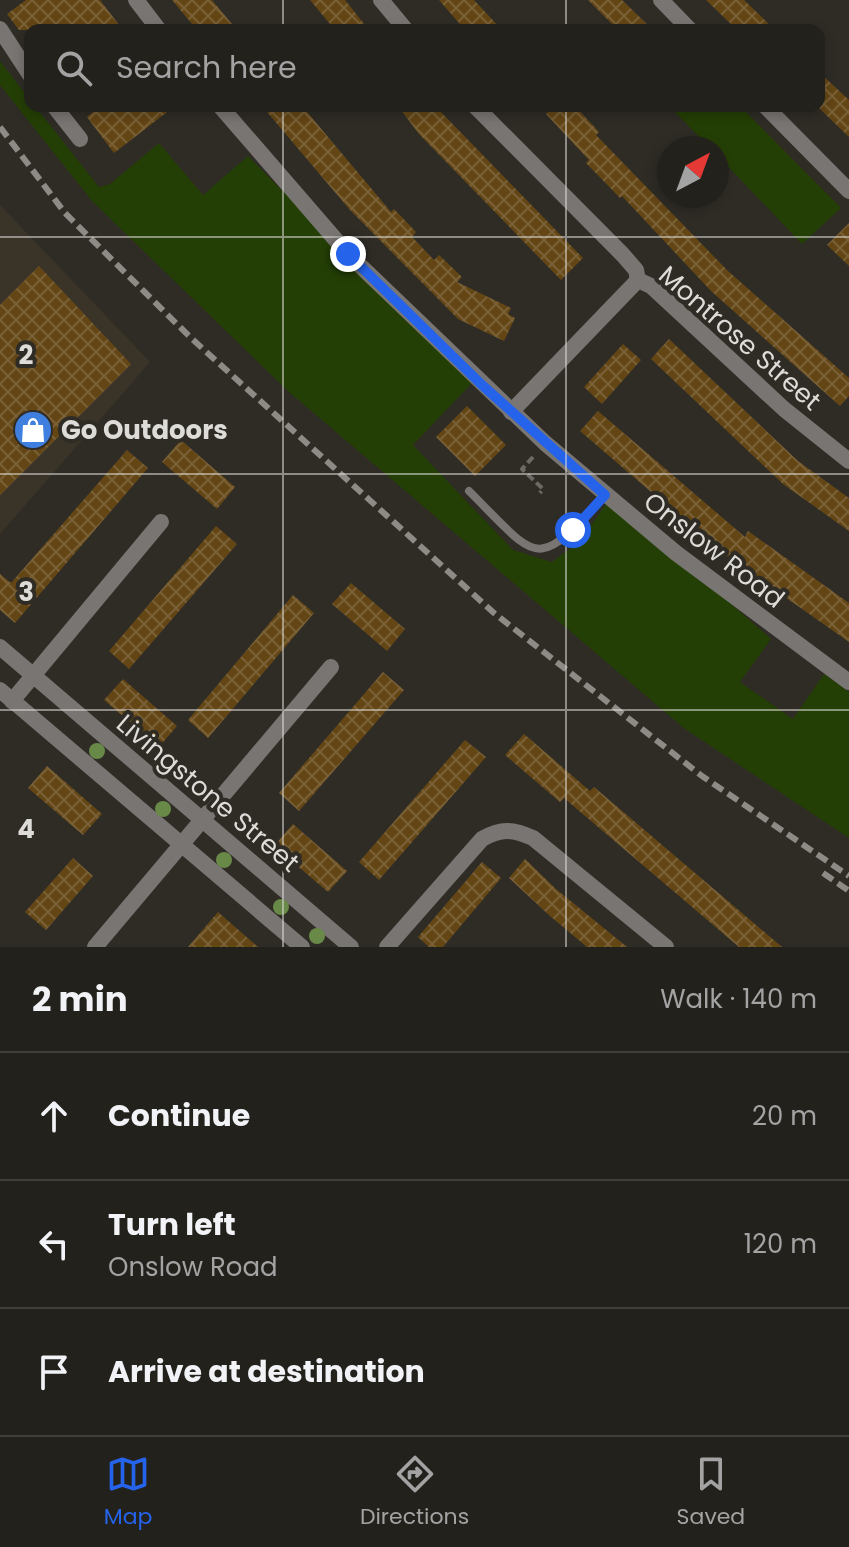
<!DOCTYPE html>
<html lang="en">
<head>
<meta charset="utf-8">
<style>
	body { margin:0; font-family:Poppins,sans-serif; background:#2b2925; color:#f1f3f6 }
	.compass { position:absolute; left:657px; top:136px; width:72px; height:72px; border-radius:50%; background:#23211c; box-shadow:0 4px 12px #0003; rotate:41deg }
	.stop { position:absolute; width:24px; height:24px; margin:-18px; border:6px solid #2563eb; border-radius:50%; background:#fff }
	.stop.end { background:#2563eb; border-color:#fff; box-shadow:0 2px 8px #0008 }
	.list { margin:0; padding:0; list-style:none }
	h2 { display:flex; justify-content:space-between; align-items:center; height:104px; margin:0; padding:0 32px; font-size:34px }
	h2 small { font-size:26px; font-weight:400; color:#a3a3a3 }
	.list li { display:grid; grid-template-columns:52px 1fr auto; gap:24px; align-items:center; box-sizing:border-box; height:128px; padding:0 32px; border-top:2px solid #403e3b }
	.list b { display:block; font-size:30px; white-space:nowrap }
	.list p { margin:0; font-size:26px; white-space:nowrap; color:#a3a3a3 }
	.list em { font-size:26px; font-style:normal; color:#a3a3a3 }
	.icon { flex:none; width:44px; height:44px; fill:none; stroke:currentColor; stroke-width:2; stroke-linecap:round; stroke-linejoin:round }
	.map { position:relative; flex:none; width:849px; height:947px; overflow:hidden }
	.search { position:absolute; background:#23211c; box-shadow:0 4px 12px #0003; left:24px; right:24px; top:24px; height:88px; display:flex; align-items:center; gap:20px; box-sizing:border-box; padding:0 28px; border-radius:16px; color:#a3a3a3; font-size:30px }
	.sheet { height:488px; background:#23211c }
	nav { display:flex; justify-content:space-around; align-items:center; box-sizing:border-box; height:112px; border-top:2px solid #403e3b; background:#23211c; font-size:22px; color:#a3a3a3 }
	nav a { display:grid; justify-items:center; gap:4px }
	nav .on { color:#2563eb }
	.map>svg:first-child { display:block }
	.built { fill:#3a3428 }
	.park { fill:#243f05 }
	.building { fill:url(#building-cross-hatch) }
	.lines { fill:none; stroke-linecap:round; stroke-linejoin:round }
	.path { stroke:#6c6a64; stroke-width:4; stroke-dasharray:8 4; stroke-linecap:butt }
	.lane { stroke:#787573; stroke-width:8 }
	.street { stroke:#787573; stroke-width:16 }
	.rail { stroke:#8e8b86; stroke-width:6; stroke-dasharray:12 6; stroke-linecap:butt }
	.tree { fill:#698949 }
	.route { stroke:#2563eb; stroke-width:10 }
	.grid { fill:none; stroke:#dedcd8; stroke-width:2; stroke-opacity:0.55 }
	.labels { text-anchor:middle; stroke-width:8; stroke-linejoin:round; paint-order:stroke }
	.street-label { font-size:26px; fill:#dedcd8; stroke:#2f2c26 }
	.poi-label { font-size:26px; font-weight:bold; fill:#dedcd8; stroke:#2f2c26; text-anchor:start }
	.grid-label { font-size:26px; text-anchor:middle; font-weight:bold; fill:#dedcd8; stroke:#2f2c26; stroke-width:8; stroke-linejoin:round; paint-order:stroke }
</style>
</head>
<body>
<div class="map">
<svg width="849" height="947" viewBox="0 0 849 947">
	<defs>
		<pattern id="building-cross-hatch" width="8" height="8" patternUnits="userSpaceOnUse" patternTransform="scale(2)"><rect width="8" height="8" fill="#644615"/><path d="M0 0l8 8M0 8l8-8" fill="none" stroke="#7a6036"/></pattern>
	</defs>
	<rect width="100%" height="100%" fill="#2f2c26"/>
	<!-- built -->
	<polygon class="built" points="0,205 150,362 0,534"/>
	<!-- park -->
	<g class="park">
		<polygon points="0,61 30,100 30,106 35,106 99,187 110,184 159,143 203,195 248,156 472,383 413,445 513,550 552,562 580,541 610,498 771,639 740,682 793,719 824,674 849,692 849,838 685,729 289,392 92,201 0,85"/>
		<polygon points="669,106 740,106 841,208 802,244 717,155 717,148 710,148"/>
	</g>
	<!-- building -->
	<g class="building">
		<polygon points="26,0 100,0 123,30 19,30 7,14"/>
		<polygon points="172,0 212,0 237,30 197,30"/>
		<polygon points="310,0 345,0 369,30 335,30"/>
		<polygon points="439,0 474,0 502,30 465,30"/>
		<polygon points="588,0 622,0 653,30 618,30"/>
		<polygon points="706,0 744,0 775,30 737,30"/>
		<polygon points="819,72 849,100 849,137 819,108"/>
		<polygon points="101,106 175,106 114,153 87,117"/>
		<polygon points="262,106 302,106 391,212 394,209 416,232 412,237 434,260 439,255 462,277 457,282 511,308 508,314 515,318 504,341 458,319 350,210"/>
		<polygon points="398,106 435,106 583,258 561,280 419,134"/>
		<polygon points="554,106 575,106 599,132 596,135 728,271 849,378 849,396 840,406 711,291 622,196 620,198 586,163 589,160 546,114"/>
		<polygon points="849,223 849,266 827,245"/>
		<polygon points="39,266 131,364 0,495 0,305"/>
		<polygon points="669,339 798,461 849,498 849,531 783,484 651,359"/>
		<polygon points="623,344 641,360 602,404 584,387"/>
		<polygon points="467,406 506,445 475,476 436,437"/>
		<polygon points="598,411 745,537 748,531 849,603 849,642 720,551 580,431"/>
		<polygon points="181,440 235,487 217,509 162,462"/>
		<polygon points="127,450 148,468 15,623 0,610 0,574 11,583"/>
		<polygon points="216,526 237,544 129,669 109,651"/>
		<polygon points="351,583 405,629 387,651 332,604"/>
		<polygon points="293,595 314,613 208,738 188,720"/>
		<polygon points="383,672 404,690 299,811 279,793"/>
		<polygon points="123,679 177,726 159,747 104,700"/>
		<polygon points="524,734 590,791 594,787 782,947 739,947 564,798 560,802 505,755"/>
		<polygon points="465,740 486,757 379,880 359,862"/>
		<polygon points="47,766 102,814 83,835 28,788"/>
		<polygon points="293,824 347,871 328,892 274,846"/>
		<polygon points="73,858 93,876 46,930 25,912"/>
		<polygon points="525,859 556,889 627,947 587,947 550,916 509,878"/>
		<polygon points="482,862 501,878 443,947 429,947 418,937"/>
		<polygon points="218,912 258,947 188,947"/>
	</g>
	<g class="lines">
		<!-- path -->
		<polyline class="path" points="533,457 522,469 543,489 540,493"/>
		<!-- lane -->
		<path class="lane" d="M469,491C539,561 535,573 605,495"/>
		<!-- street -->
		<g class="street">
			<polyline points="136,0 159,30"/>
			<polyline points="381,0 406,30"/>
			<polyline points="661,0 690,30"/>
			<polyline points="0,29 30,75"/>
			<polyline points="54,106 80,139"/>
			<polyline points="220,106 348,254 545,443 676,553 849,682"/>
			<polyline points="475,106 623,255 636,270 638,280 651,286 784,409 849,461"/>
			<polyline points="765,106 849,191"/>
			<polyline points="511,412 638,280"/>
			<polyline points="0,647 351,947"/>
			<polyline points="0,690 302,947"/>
			<polyline points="12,701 161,522"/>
			<polyline points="95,947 331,667"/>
			<path d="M387,947L482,839C501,828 513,829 533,838L666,947"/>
		</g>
		<!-- rail -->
		<g class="rail">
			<polyline points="0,127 65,213 191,338 494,613 702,776 849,876"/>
			<polyline points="823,873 849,891"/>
		</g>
	</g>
	<!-- trees -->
	<g class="tree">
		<circle cx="97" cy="751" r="8"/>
		<circle cx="163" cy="809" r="8"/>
		<circle cx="224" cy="860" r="8"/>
		<circle cx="281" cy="907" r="8"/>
		<circle cx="317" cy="936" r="8"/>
	</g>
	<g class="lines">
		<!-- route -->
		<polyline class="route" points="348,254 482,385 605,495 573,530"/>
	</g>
	<!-- grid -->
	<path class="grid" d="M283,0V30M566,0V30M283,106V947M566,106V947M0,237H849M0,474H849M0,710H849"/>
	<!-- icons -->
	<defs>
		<g id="shop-disc" transform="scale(2)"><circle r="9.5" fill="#3f7fe0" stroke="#2f2c26"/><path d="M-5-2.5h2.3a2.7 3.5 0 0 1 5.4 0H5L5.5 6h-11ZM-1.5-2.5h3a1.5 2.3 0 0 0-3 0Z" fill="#fff"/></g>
	</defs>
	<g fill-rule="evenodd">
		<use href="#shop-disc" x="33" y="430"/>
	</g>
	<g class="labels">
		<!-- street labels -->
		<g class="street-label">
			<text transform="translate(740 338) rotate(41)" y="9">Montrose Street</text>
			<text transform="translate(714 550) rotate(38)" y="9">Onslow Road</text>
			<text transform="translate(208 793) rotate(40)" y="9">Livingstone Street</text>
		</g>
		<!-- poi labels -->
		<g class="poi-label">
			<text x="61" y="439">Go Outdoors</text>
		</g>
	</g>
	<g class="grid-label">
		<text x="26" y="364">2</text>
		<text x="26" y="601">3</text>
		<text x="26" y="838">4</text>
	</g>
</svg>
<svg class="compass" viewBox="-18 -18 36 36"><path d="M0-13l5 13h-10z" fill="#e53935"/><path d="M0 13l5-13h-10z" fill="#a3a3a3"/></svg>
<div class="stop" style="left:573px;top:530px"></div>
<div class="stop end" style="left:348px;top:254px"></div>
<div class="search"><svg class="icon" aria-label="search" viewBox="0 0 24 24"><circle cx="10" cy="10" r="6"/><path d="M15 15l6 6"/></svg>Search here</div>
</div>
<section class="sheet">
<h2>2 min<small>Walk · 140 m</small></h2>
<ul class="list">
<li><svg class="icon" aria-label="ahead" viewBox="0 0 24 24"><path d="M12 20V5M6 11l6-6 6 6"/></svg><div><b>Continue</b></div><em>20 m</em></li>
<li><svg class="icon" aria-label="left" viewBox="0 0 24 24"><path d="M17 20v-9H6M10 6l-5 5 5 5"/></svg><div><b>Turn left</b><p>Onslow Road</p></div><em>120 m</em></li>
<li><svg class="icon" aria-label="arrive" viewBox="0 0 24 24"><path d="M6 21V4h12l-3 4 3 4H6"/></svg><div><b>Arrive at destination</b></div></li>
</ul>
</section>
<nav>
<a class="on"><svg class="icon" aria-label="map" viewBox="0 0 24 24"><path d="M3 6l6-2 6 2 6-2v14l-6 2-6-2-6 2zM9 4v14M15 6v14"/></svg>Map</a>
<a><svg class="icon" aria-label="directions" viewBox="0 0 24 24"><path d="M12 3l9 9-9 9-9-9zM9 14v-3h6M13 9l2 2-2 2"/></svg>Directions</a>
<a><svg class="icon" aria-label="saved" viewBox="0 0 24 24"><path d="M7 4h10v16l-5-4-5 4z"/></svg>Saved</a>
</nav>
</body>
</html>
